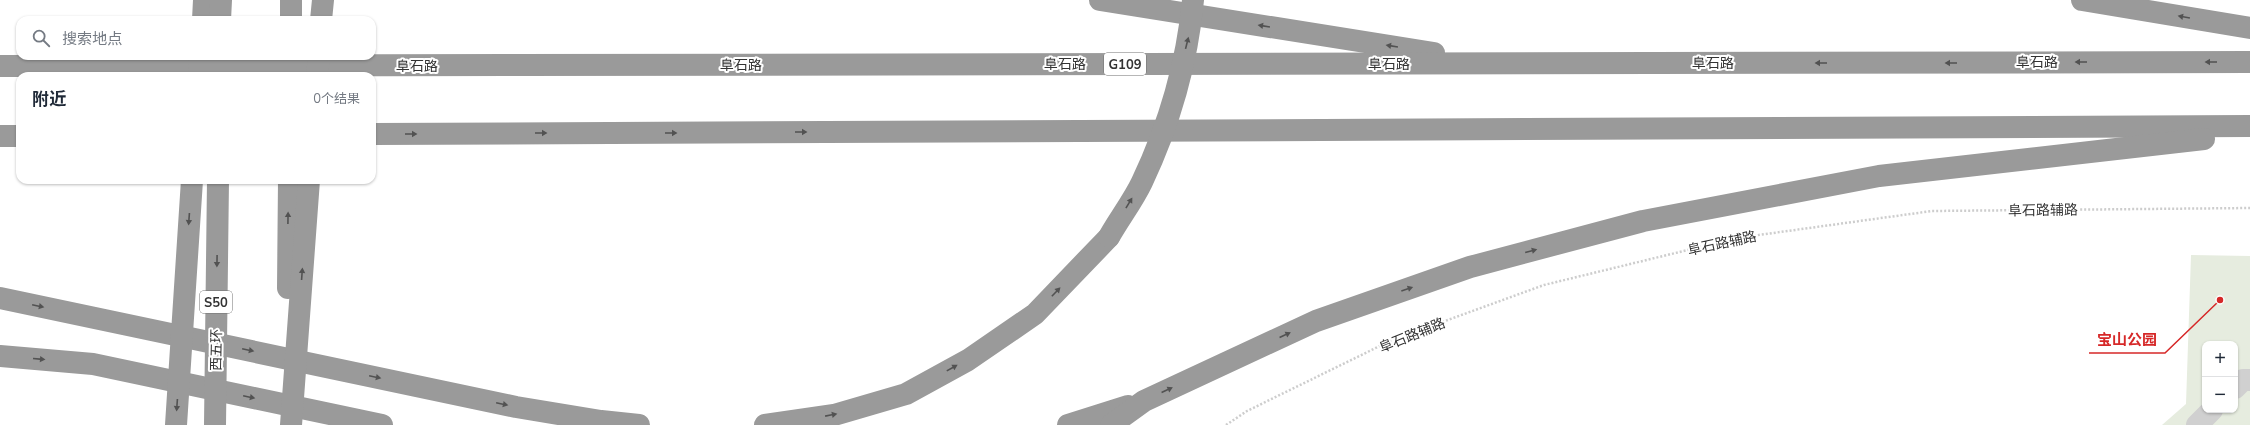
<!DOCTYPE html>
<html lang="zh">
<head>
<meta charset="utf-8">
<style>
	body { margin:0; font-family:"Nunito Sans","Noto Sans SC",sans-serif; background:#f2f2f3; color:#1f2937 }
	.controls { position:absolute; right:12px; bottom:12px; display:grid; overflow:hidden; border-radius:8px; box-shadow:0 1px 3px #0004 }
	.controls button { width:36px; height:36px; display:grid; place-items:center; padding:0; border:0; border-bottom:1px solid #e0e1e3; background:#fff; color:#1f2937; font:20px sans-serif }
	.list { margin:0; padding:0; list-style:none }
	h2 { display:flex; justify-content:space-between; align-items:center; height:52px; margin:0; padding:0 16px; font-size:17px }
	h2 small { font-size:13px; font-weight:400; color:#747a83 }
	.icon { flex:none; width:22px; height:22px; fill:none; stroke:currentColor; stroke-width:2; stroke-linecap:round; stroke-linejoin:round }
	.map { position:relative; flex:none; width:2250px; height:425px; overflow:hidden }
	.search { position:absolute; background:#fff; box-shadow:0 1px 3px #0004; left:16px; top:16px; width:360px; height:44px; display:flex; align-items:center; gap:10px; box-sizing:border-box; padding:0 14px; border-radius:12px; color:#747a83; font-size:15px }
	.panel { position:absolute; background:#fff; box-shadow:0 1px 3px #0004; left:16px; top:72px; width:360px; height:112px; border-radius:12px }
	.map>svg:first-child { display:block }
	.green { fill:#e6ecdf; fill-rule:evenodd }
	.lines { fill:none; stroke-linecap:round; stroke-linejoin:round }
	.path { stroke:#cdcdcd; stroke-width:2.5; stroke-dasharray:2 2; stroke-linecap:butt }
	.minor { stroke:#d0d0d0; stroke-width:22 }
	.highway { stroke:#9a9a9a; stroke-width:22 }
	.highway-bridge { stroke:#9a9a9a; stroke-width:22 }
	.oneway { fill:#525252 }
	.labels { text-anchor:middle; stroke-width:4; stroke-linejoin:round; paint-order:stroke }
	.shield { fill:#fff; stroke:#707070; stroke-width:1 }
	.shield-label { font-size:13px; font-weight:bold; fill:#333 }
	.street-label { font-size:14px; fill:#333; stroke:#fff }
	.leader { fill:none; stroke:#d62828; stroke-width:1.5 }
	.callout-dot { fill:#d62828; stroke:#fff; stroke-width:1.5 }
	.callout-label { font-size:15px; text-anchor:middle; font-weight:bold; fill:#d62828; stroke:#fff; stroke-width:4; stroke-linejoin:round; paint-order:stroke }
</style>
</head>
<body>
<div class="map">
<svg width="2250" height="425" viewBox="0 0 2250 425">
	<rect width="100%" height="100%" fill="#fff"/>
	<!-- green -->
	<path class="green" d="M2191,255L2250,256V425H2162L2186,404ZM2205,344H2235V410H2205Z"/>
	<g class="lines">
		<!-- path -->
		<polyline class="path" points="1226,425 1247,411 1390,341 1544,285 1737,238 1932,211 2250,208"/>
		<!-- minor -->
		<g class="minor">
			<polyline points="2235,388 2243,380 2250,380"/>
			<polyline points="2197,425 2212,410"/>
		</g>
		<!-- highway -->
		<g class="highway">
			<polyline points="1100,0 1434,53"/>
			<polyline points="2082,0 2250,28"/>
			<polyline points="203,20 204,0"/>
			<polyline points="220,20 221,0"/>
			<polyline points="291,20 291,0"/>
			<polyline points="321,20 323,0"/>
			<polyline points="0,66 2250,62"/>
			<polyline points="372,134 2250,126"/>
			<polyline points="0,136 20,136"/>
			<polyline points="0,298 516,407 601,421 639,425"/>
			<polyline points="0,356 93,364 382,425"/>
			<polyline points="765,425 834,415 906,394 968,360 1035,314 1109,237"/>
			<polyline points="1068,425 1128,406"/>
			<polyline points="1111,425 1144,401 1316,321 1470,267 1643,221 1879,176 2204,139"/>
		</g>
		<!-- highway-bridge -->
		<g class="highway-bridge">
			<polyline points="199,76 200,56"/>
			<polyline points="220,76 220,56"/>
			<polyline points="290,76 290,56"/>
			<polyline points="317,76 319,56"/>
			<path d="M1109,237C1119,219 1133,201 1142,182C1169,125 1187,63 1193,0"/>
			<polyline points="288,288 289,180"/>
			<polyline points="176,425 192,180"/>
			<polyline points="215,425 218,180"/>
			<polyline points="291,425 309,180"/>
		</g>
	</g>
	<!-- one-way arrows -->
	<defs><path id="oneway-solid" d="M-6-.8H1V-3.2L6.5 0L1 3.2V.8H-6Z"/></defs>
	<g class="oneway">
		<use href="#oneway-solid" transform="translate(2184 17) rotate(-170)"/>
		<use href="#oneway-solid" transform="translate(1264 26) rotate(-171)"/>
		<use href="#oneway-solid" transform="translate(1187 43) rotate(-76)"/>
		<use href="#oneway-solid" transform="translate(1392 46) rotate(-171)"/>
		<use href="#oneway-solid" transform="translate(2081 62) rotate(180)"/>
		<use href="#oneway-solid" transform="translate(2211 62) rotate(180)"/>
		<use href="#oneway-solid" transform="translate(1821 63) rotate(180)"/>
		<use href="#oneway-solid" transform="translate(1951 63) rotate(180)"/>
		<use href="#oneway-solid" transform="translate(801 132)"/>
		<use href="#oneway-solid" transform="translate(541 133)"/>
		<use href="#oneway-solid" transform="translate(671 133)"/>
		<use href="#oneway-solid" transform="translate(411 134)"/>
		<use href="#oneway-solid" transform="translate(1129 203) rotate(-59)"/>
		<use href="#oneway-solid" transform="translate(288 218) rotate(-89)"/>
		<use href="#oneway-solid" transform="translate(189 219) rotate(94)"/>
		<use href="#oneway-solid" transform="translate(1531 251) rotate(-15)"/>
		<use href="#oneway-solid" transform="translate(217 261) rotate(91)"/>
		<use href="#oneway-solid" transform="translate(302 274) rotate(-86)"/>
		<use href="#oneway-solid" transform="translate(1407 289) rotate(-19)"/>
		<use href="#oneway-solid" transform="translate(1056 292) rotate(-46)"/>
		<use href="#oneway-solid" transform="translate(38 306) rotate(12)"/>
		<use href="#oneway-solid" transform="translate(1285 335) rotate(-25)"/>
		<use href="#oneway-solid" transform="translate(248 350) rotate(12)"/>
		<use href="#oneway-solid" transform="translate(39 359) rotate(5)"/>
		<use href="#oneway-solid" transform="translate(952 368) rotate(-29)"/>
		<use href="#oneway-solid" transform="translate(375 377) rotate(12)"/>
		<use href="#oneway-solid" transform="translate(1167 390) rotate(-25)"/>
		<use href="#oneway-solid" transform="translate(249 397) rotate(12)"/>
		<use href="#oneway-solid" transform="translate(502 404) rotate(12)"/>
		<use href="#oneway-solid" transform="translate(177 405) rotate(94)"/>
		<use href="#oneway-solid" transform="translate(831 415) rotate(-11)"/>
	</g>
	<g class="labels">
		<!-- shield labels -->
		<g class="shield">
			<rect x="1104" y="53" width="42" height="22" rx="3"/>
			<rect x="200" y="291" width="32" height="22" rx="3"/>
		</g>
		<g class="shield-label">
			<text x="1125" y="69">G109</text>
			<text x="216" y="307">S50</text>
		</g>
		<!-- street labels -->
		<g class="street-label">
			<text x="2037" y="67">阜石路</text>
			<text x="1713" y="68">阜石路</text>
			<text x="1065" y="69">阜石路</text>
			<text x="1389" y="69">阜石路</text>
			<text x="741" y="70">阜石路</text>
			<text x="417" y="71">阜石路</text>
			<text transform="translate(2043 210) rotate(-1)" y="5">阜石路辅路</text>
			<text transform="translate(1722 243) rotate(-12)" y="5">阜石路辅路</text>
			<text transform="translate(1412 335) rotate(-22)" y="5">阜石路辅路</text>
			<text transform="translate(216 350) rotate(-89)" y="5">西五环</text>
		</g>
	</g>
	<!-- callouts -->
	<path class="leader" d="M2220 300L2165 353H2089"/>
	<circle class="callout-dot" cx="2220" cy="300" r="4"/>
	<g class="callout-label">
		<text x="2127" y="345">宝山公园</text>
	</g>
</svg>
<div class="controls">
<button>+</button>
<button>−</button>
</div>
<div class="search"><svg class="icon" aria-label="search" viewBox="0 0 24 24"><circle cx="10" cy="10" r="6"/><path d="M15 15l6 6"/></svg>搜索地点</div>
<section class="panel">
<h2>附近<small>0个结果</small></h2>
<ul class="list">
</ul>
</section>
</div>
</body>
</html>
